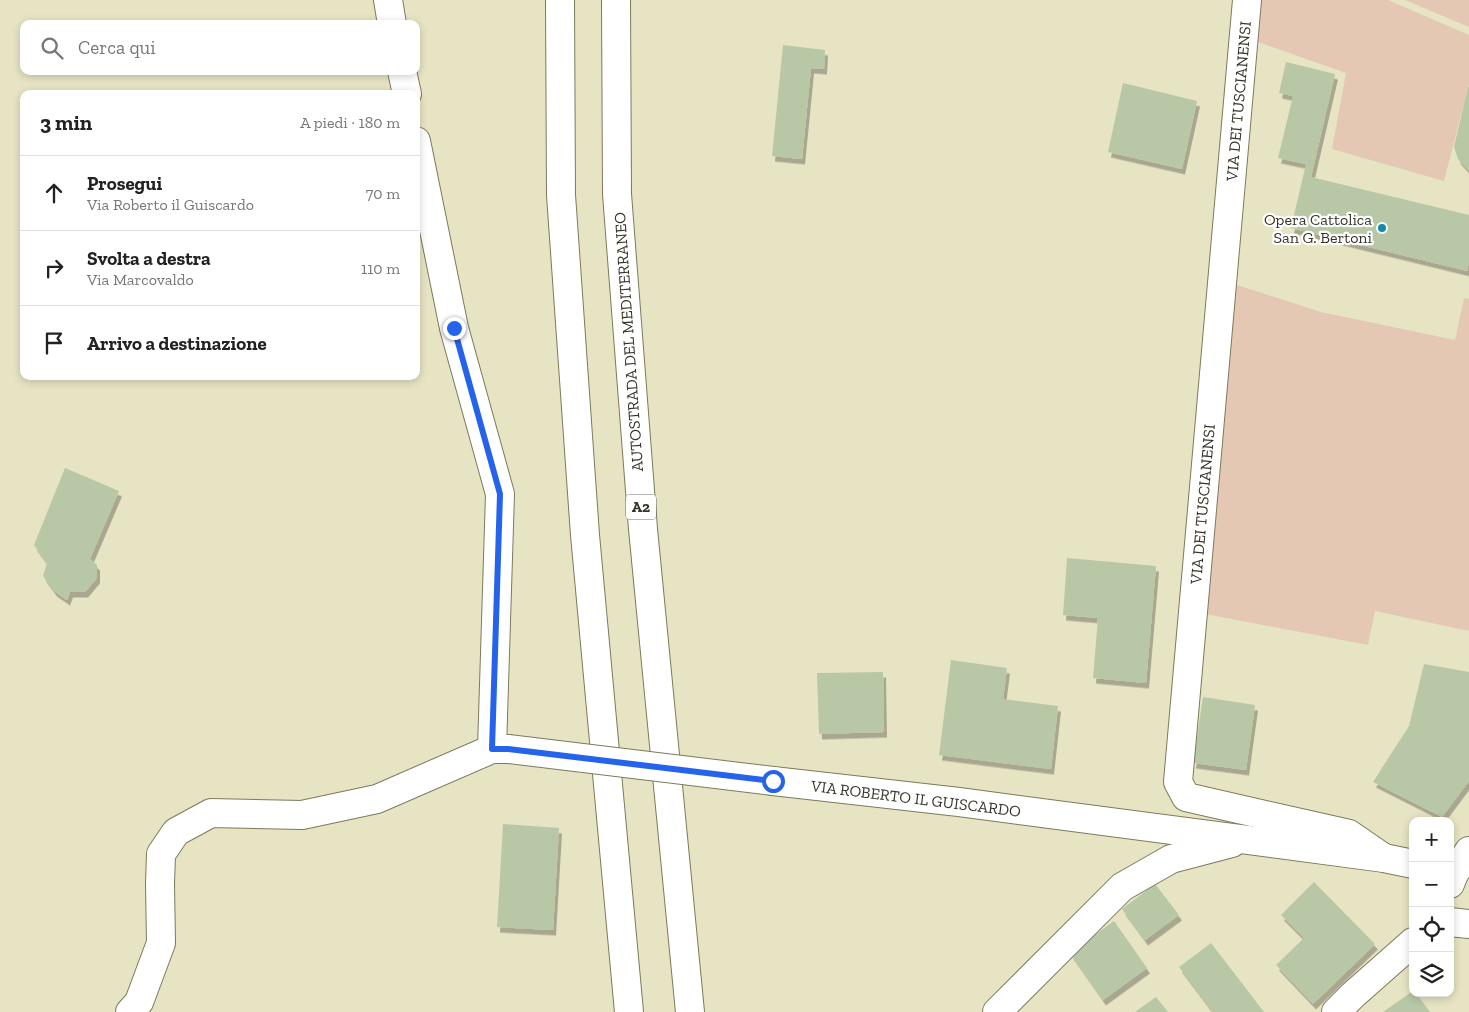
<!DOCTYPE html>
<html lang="it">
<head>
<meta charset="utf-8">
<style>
	body { margin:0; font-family:"Zilla Slab",serif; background:#f2f2f2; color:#222 }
	.controls { position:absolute; right:15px; bottom:15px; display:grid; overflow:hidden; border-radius:10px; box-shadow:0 2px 8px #0003 }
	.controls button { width:45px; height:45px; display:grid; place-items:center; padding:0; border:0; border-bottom:1px solid #e0e0e0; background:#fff; color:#222; font:25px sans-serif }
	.stop { position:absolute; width:15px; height:15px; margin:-11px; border:4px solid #2563eb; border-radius:50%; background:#fff }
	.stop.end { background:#2563eb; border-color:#fff; box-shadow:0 1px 5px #0008 }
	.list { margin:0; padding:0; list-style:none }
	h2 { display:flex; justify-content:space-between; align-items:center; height:65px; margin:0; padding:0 20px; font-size:21px }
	h2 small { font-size:16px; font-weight:400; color:#767676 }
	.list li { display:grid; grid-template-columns:32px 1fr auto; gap:15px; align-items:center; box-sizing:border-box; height:75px; padding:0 20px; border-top:1px solid #e0e0e0 }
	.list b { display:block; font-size:19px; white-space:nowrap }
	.list p { margin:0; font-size:16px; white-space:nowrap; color:#767676 }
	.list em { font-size:16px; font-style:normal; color:#767676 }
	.icon { flex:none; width:28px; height:28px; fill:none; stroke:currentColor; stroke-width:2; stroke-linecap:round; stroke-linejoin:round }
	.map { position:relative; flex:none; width:1469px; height:1012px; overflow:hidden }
	.search { position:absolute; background:#fff; box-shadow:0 2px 8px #0003; left:20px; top:20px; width:400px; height:55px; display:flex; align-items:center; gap:12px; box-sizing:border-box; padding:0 18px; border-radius:10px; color:#767676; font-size:19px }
	.panel { position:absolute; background:#fff; box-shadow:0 2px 8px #0003; left:20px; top:90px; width:400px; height:290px; border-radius:10px }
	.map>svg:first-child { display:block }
	.green { fill:#e5c8b4 }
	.building { fill:#b8c8a6; filter:url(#shadow) }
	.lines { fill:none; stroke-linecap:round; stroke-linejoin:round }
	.street-casing { stroke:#7c7a5c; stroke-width:30 }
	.secondary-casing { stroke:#7c7a5c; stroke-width:30 }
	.highway-casing { stroke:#7c7a5c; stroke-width:30 }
	.street { stroke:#fff; stroke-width:28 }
	.secondary { stroke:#fff; stroke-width:28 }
	.highway { stroke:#fff; stroke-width:28 }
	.street-bridge-casing { stroke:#7c7a5c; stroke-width:30; stroke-linecap:butt }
	.street-bridge { stroke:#fff; stroke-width:28 }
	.route { stroke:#2563eb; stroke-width:6 }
	.poi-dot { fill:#108cad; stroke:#fff; stroke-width:2 }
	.labels { text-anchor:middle; stroke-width:4.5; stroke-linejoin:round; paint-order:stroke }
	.shield { fill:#fff; stroke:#727168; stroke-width:1 }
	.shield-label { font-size:15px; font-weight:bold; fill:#353428 }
	.street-label { font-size:16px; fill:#353428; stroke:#fff }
	.poi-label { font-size:16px; fill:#353428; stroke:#fff; text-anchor:end }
</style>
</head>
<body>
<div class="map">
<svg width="1469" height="1012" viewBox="0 0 1469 1012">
	<defs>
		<filter id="shadow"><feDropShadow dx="3" dy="5.5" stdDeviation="0" flood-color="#0004"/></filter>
	</defs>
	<rect width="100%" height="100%" fill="#e6e4c3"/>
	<!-- green -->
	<g class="green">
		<polygon points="1259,0 1388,0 1469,35 1469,84 1444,181 1332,149 1346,73 1255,41"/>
		<polygon points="1405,0 1469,0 1469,27"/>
		<polygon points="1234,284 1321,312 1455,340 1464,298 1469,299 1469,631 1375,611 1368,645 1205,614"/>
	</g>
	<!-- building -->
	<g class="building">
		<polygon points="783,45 825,50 824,69 811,68 802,159 772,156"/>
		<polygon points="1286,62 1335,74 1311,177 1469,215 1469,261 1467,271 1291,228 1306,164 1278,158 1293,96 1279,93"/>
		<polygon points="1123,83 1197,101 1182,169 1108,152"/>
		<polygon points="1468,87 1469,87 1469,171 1458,159 1454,147"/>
		<polygon points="65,468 119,491 90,559 97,565 97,578 85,592 70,592 67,600 54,591 43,576 47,563 34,545"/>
		<polygon points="1067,558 1156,566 1146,683 1093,678 1098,618 1063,615"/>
		<polygon points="951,660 1007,668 1003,699 1058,706 1051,769 939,755"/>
		<polygon points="1424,664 1469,672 1469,781 1442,817 1373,782 1409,726"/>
		<polygon points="883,672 884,732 819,734 817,673"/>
		<polygon points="1203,697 1255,705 1246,770 1193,763"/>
		<polygon points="503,824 559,828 553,930 497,927"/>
		<polygon points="1314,882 1375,944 1313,1004 1276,965 1304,938 1281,915"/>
		<polygon points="1155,884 1179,915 1145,940 1122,909"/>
		<polygon points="1114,921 1147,968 1103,1000 1070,953"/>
		<polygon points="1211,943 1264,1012 1213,1012 1179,967"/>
		<polygon points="1413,991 1413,993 1416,993 1430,1012 1383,1012"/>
		<polygon points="1156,997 1168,1012 1135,1012"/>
	</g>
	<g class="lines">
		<!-- street casing -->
		<g class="street-casing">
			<g id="street">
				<polyline points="388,0 392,24"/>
				<polyline points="1247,0 1178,782 1186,797 1349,834 1384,858"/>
				<polyline points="402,71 407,94"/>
				<polyline points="416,141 454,328 500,494 492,749"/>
				<polyline points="773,781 959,802 1384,858 1413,864"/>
				<polyline points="130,1012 139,1002 161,943 160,884 161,854 176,832 211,813 302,815 377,799 492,749 508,749"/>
				<polyline points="997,1012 1122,887 1171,859 1232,843"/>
			</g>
		</g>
		<!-- secondary casing -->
		<g class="secondary-casing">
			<g id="secondary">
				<polyline points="1450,884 1454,874 1469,851"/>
				<polyline points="1450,922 1469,924"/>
				<polyline points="1336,1012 1353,995 1413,942"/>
			</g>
		</g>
		<!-- highway casing -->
		<g class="highway-casing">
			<g id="highway">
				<polyline points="560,0 561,195 585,535 629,1012"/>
				<polyline points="616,0 617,194 643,529 690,1012"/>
			</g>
		</g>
		<!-- street -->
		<use href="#street" class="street"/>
		<!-- secondary -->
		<use href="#secondary" class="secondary"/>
		<!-- highway -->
		<use href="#highway" class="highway"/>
		<!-- street-bridge casing -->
		<g class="street-bridge-casing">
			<polyline id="street-bridge" points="508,749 773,781"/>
		</g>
		<!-- street-bridge -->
		<use href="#street-bridge" class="street-bridge"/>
	</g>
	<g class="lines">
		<!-- route -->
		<polyline class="route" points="454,328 500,494 492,749 508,749 773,781"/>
	</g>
	<!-- markers -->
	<circle class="poi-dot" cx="1382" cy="228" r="5"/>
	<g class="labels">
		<!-- shield labels -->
		<rect class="shield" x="626" y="494.5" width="30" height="25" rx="4"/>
		<g class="shield-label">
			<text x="641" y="512">A2</text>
		</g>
		<!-- street labels -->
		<g class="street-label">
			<text transform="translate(1238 101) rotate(-85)" y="6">VIA DEI TUSCIANENSI</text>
			<text transform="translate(628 342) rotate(-94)" y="6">AUTOSTRADA DEL MEDITERRANEO</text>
			<text transform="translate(1202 504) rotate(-85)" y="6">VIA DEI TUSCIANENSI</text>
			<text transform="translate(916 798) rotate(7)" y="6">VIA ROBERTO IL GUISCARDO</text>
		</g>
		<!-- poi labels -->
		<g class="poi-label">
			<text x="1372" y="225">Opera Cattolica<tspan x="1372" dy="18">San G. Bertoni</tspan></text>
		</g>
	</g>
</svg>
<div class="controls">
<button>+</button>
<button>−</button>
<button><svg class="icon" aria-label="locate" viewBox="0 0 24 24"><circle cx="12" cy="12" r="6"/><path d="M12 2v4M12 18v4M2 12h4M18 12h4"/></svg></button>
<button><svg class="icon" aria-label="layers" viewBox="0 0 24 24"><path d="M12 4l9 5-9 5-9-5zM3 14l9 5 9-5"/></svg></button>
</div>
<div class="stop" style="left:773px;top:781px"></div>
<div class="stop end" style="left:454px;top:328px"></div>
<div class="search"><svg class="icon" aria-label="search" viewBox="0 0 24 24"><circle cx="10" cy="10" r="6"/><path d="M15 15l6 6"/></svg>Cerca qui</div>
<section class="panel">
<h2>3 min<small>A piedi · 180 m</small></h2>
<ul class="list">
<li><svg class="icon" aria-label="ahead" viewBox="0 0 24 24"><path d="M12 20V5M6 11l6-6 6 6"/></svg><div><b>Prosegui</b><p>Via Roberto il Guiscardo</p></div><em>70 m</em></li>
<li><svg class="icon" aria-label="right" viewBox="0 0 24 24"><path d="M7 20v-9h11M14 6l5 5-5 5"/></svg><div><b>Svolta a destra</b><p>Via Marcovaldo</p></div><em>110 m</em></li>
<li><svg class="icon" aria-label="arrive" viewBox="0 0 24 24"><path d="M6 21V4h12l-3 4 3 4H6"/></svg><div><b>Arrivo a destinazione</b></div></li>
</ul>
</section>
</div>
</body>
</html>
